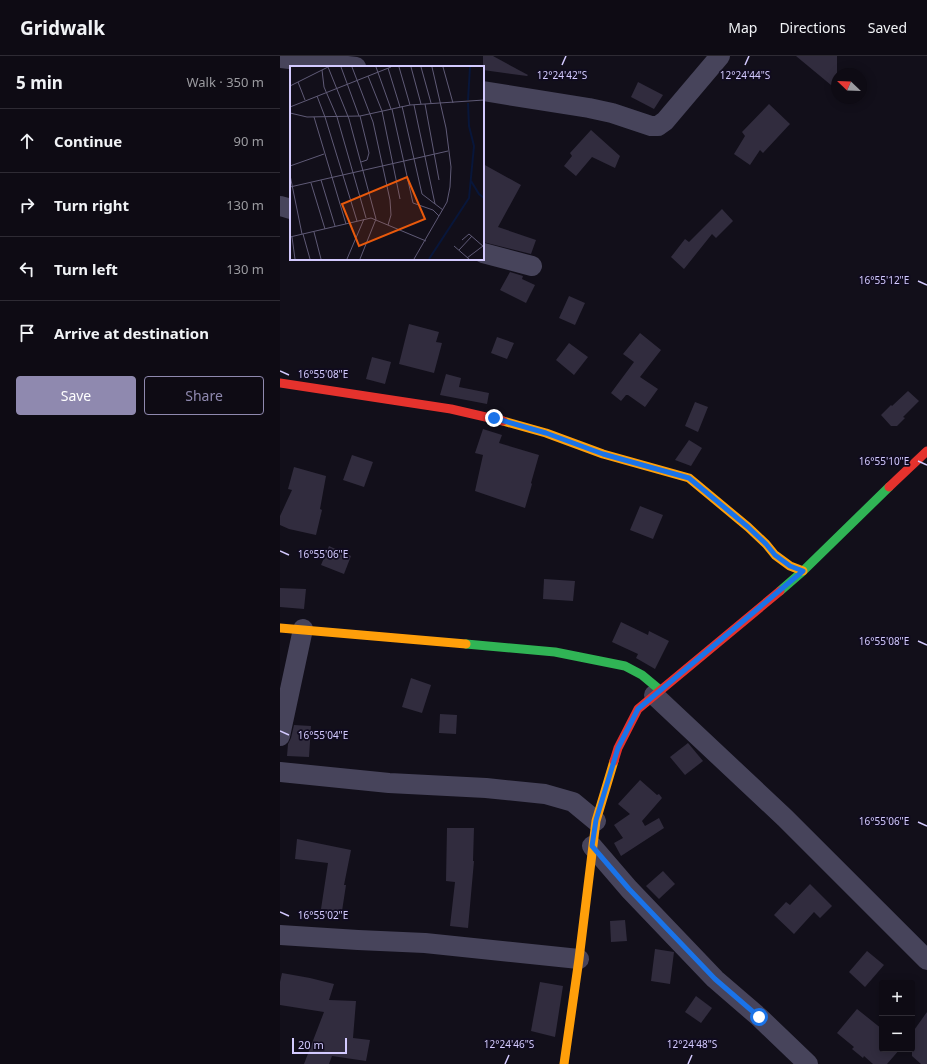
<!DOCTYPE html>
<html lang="en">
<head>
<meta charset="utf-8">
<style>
	body { margin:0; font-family:"Noto Sans",sans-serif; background:#17141d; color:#f1f3f6 }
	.controls { position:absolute; right:12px; bottom:12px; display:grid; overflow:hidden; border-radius:4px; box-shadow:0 2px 10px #0003 }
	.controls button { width:36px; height:36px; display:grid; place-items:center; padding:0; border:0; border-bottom:1px solid #2e2b34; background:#0e0b14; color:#f1f3f6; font:20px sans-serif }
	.compass { position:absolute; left:551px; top:12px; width:36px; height:36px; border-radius:50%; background:#0e0b14; box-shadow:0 2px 10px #0003; rotate:293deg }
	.scale { position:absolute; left:12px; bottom:10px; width:55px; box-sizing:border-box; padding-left:4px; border:2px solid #d3caff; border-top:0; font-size:11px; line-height:14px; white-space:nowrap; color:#d3caff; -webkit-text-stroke:3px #100b1f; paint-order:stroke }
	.stop { position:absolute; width:12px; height:12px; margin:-9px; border:3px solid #1a73e8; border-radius:50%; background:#fff }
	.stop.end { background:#1a73e8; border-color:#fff; box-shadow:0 1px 4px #0008 }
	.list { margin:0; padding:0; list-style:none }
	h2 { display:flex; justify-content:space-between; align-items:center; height:52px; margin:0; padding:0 16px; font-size:17px }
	h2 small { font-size:13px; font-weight:400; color:#9b9ba0 }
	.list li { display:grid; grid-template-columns:26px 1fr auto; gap:12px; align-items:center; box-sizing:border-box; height:64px; padding:0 16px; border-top:1px solid #2e2b34 }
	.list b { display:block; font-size:15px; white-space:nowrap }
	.list em { font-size:13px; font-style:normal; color:#9b9ba0 }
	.actions { display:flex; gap:8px; padding:12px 16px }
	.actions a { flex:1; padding:9px 0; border:1px solid #8f89af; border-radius:4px; text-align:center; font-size:14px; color:#8f89af }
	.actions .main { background:#8f89af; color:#fff }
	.icon { flex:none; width:22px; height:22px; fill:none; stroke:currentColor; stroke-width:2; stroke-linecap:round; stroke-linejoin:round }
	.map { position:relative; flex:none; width:647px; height:1008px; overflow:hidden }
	header { display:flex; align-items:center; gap:24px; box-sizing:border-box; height:56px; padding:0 20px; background:#0e0b14; border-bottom:1px solid #2e2b34 }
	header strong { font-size:19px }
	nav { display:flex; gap:22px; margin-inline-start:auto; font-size:14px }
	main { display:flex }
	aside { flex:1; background:#0e0b14 }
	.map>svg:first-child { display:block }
	.building { fill:#312c3e }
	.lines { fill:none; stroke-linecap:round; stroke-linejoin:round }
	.street { stroke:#47445b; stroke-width:20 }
	.fast { stroke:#30b455; stroke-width:9 }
	.slow { stroke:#ff9f0a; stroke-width:9 }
	.jam { stroke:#e5322d; stroke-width:9 }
	.route { stroke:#1a73e8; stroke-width:5 }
	.ticks { fill:none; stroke:#d3caff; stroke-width:1.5 }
	.inset-river { fill:none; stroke:#08163a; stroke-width:2 }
	.inset-road { fill:none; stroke:#5f5a76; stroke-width:1 }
	.view { fill:#e8590c; fill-opacity:0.15; stroke:#e8590c; stroke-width:2 }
	.inset-edge { fill:none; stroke:#d3caff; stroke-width:2 }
	.ticks-label { font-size:10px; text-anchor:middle; fill:#d3caff; stroke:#100b1f; stroke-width:3.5; stroke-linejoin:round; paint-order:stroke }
</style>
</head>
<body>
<header>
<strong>Gridwalk</strong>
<nav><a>Map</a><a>Directions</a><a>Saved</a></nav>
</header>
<main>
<aside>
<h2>5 min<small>Walk · 350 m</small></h2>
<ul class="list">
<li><svg class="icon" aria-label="ahead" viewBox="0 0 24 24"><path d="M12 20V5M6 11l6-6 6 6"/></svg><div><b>Continue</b></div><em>90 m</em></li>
<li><svg class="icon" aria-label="right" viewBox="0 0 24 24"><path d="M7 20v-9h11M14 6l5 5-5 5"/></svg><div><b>Turn right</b></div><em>130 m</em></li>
<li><svg class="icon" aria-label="left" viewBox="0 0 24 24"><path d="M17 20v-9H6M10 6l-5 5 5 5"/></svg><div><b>Turn left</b></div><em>130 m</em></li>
<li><svg class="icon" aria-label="arrive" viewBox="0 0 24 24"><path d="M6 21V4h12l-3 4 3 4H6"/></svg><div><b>Arrive at destination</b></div></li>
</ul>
<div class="actions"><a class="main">Save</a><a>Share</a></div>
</aside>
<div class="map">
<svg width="647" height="1008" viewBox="0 0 647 1008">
	<rect width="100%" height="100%" fill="#120f1a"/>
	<!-- building -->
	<g class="building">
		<polygon points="203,0 213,0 248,19 247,20 203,14"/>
		<polygon points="516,0 557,0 557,34"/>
		<polygon points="358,26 383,39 374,53 351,41"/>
		<polygon points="489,48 510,68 483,97 480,94 470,109 454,98 465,80 462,76"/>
		<polygon points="311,74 340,100 335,112 312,101 296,120 284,110 292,100 290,97"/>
		<polygon points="203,108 241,129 218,171 256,184 251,198 203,186"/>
		<polygon points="442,153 453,165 436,182 432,178 404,213 391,201 405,183 409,186"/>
		<polygon points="230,216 243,220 242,223 255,229 246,247 220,234"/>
		<polygon points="289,240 305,247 295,269 279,262"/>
		<polygon points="129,268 159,276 156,286 162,287 154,317 119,308"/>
		<polygon points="360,277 381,294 360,321 378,333 365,351 348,339 346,339 341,345 331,337 354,306 343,298"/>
		<polygon points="217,281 234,287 227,303 211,297"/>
		<polygon points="289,287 308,301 294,319 276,304"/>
		<polygon points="92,301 111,306 105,328 86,323"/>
		<polygon points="166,318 181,322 179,331 209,337 207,348 160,339"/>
		<polygon points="628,335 639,345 623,361 625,362 617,370 611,370 601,359 611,349 612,350"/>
		<polygon points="415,346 428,351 418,376 405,370"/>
		<polygon points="203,373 222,379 219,387 259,399 251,427 252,428 245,452 195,435 203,399 195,397"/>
		<polygon points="409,384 422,392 411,410 395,404"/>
		<polygon points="72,399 93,406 84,431 63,424"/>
		<polygon points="14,411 46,420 40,453 42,454 36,479 9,473 0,469 0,460 12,434 8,433"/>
		<polygon points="360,450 383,459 373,483 350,474"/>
		<polygon points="49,490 71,500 64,518 41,509"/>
		<polygon points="264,523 295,525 293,545 263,543"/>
		<polygon points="0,532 26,533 24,553 0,551"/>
		<polygon points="341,566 368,579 369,575 389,585 375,613 356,602 358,598 332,586"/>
		<polygon points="131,622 151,629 142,657 122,651"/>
		<polygon points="160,658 177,659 176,678 159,677"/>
		<polygon points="14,669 31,670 29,701 7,700 8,688 11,682"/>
		<polygon points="408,687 423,705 405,719 390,701"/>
		<polygon points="360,724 377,739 379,738 382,742 362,765 365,770 379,762 384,772 341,800 334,787 343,782 334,769 350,758 338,748"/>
		<polygon points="167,772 194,772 193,805 194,805 188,872 170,870 175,826 166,825"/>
		<polygon points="17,783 71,794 64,829 66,829 62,855 41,853 48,807 15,803"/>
		<polygon points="383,815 395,828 379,843 366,830"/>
		<polygon points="530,828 552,850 540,862 534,856 514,878 494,859 506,846 510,849"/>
		<polygon points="345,864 347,885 331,886 330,865"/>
		<polygon points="375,893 394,896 390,928 371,925"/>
		<polygon points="587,895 604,909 585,931 569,916"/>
		<polygon points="2,917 30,922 54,928 49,944 76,945 73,982 90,984 86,1005 52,1000 49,1008 24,1008 44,956 0,949 0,926"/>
		<polygon points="260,926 283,930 275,981 251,975"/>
		<polygon points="416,940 432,952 421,967 405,956"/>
		<polygon points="577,953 602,973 602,993 620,993 607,1008 593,1008 584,1000 583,1002 572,993 574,991 557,977"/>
		<polygon points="647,956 647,1008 641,1008 632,1000 632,977"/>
	</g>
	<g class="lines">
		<!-- street -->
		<g class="street">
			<polyline points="0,2 76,11"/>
			<polyline points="203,35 309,52 332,57 371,70 378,70 385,65 440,0"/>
			<polyline points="0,150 11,153"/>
			<polyline points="203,197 252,210"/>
			<polyline points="374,639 505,762 647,904"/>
			<polyline points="0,680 23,573"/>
			<polyline points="0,716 109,727 206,732 265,738 293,746 316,765"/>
			<polyline points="312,790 349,833 435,923 479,961 528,1008"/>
			<polyline points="0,879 78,884 145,887 299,903"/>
		</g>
		<!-- fast -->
		<g class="fast">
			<polyline points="500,535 523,515 609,431"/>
			<polyline points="186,588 275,596 345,610 362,619 380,634"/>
		</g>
		<!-- slow -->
		<g class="slow">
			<polyline points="223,365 266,377 323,398 409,422 468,471 486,488 495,499 510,510 523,515"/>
			<polyline points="0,572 186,588"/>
			<polyline points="284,1008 299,903 316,765 334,705"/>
		</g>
		<!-- jam -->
		<g class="jam">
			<polyline points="0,327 171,353 223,365"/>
			<polyline points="609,431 647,395"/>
			<polyline points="334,705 338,692 358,653 500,535"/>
		</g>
	</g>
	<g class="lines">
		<!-- route -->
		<polyline class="route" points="214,362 266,377 323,398 409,422 468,471 486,488 495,499 510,510 523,515 358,653 338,692 316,764 312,790 349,833 435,923 479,961"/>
	</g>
	<!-- ticks -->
	<path class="ticks" d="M282,9L286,0M465,9L469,0M638,225L647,229M0,315L9,319M638,405L647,409M0,495L9,499M638,585L647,589M0,675L9,679M638,766L647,770M0,856L9,860M225,1008L229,999M408,1008L412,999"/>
	<!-- overview -->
	<g transform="translate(10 10)">
		<rect width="194" height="194" fill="#120f1a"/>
		<path class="inset-river" d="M178,34L180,1M181,115L189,128L194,132M139,193L179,132L184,80L179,60L178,37"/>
		<path class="inset-road" d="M38,1L59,53L86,153M51,1L69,50M62,1L83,56L100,134L101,149L98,159M86,1L101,43M109,1L120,39M121,1L131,38M131,1L141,37M153,1L163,37M98,2L110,41M32,4L34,21L47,51L76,152M78,10L92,45L110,133M8,16L15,34M0,20L38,1M27,30L35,51L67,155M135,38L149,114M124,39L145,138M112,40L132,128L153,144M0,41L101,1M102,43L123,137L143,144L149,150M0,47L17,51L70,50L120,39L194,34M70,50L79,87L77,94L71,96M24,51L56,158M0,100L34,88M0,109L12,168M31,114L45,160M21,117L35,163M0,121L158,85M24,166L31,193M13,168L20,193M0,171L81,152L136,175M2,171L5,193M172,174L179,168L194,181M164,180L179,193M169,184L182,170M177,192L193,180M57,193L74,153M70,193L86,153M124,193L157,136L160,121L161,101L156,62L142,1"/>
		<path class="view" d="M117,111L135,153L69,180L52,138Z"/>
		<rect width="194" height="194" class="inset-edge"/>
	</g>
	<g class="ticks-label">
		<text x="282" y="23">12°24'42"S</text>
		<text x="465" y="23">12°24'44"S</text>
		<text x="604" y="228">16°55'12"E</text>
		<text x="43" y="322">16°55'08"E</text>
		<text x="604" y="409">16°55'10"E</text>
		<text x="43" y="502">16°55'06"E</text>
		<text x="604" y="589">16°55'08"E</text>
		<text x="43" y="683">16°55'04"E</text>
		<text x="604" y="769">16°55'06"E</text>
		<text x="43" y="863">16°55'02"E</text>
		<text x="229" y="992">12°24'46"S</text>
		<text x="412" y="992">12°24'48"S</text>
	</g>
</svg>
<div class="controls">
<button>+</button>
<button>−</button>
</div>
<svg class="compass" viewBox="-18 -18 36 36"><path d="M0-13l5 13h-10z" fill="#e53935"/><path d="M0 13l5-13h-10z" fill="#9b9ba0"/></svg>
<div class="scale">20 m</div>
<div class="stop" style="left:479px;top:961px"></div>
<div class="stop end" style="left:214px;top:362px"></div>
</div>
</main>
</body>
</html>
